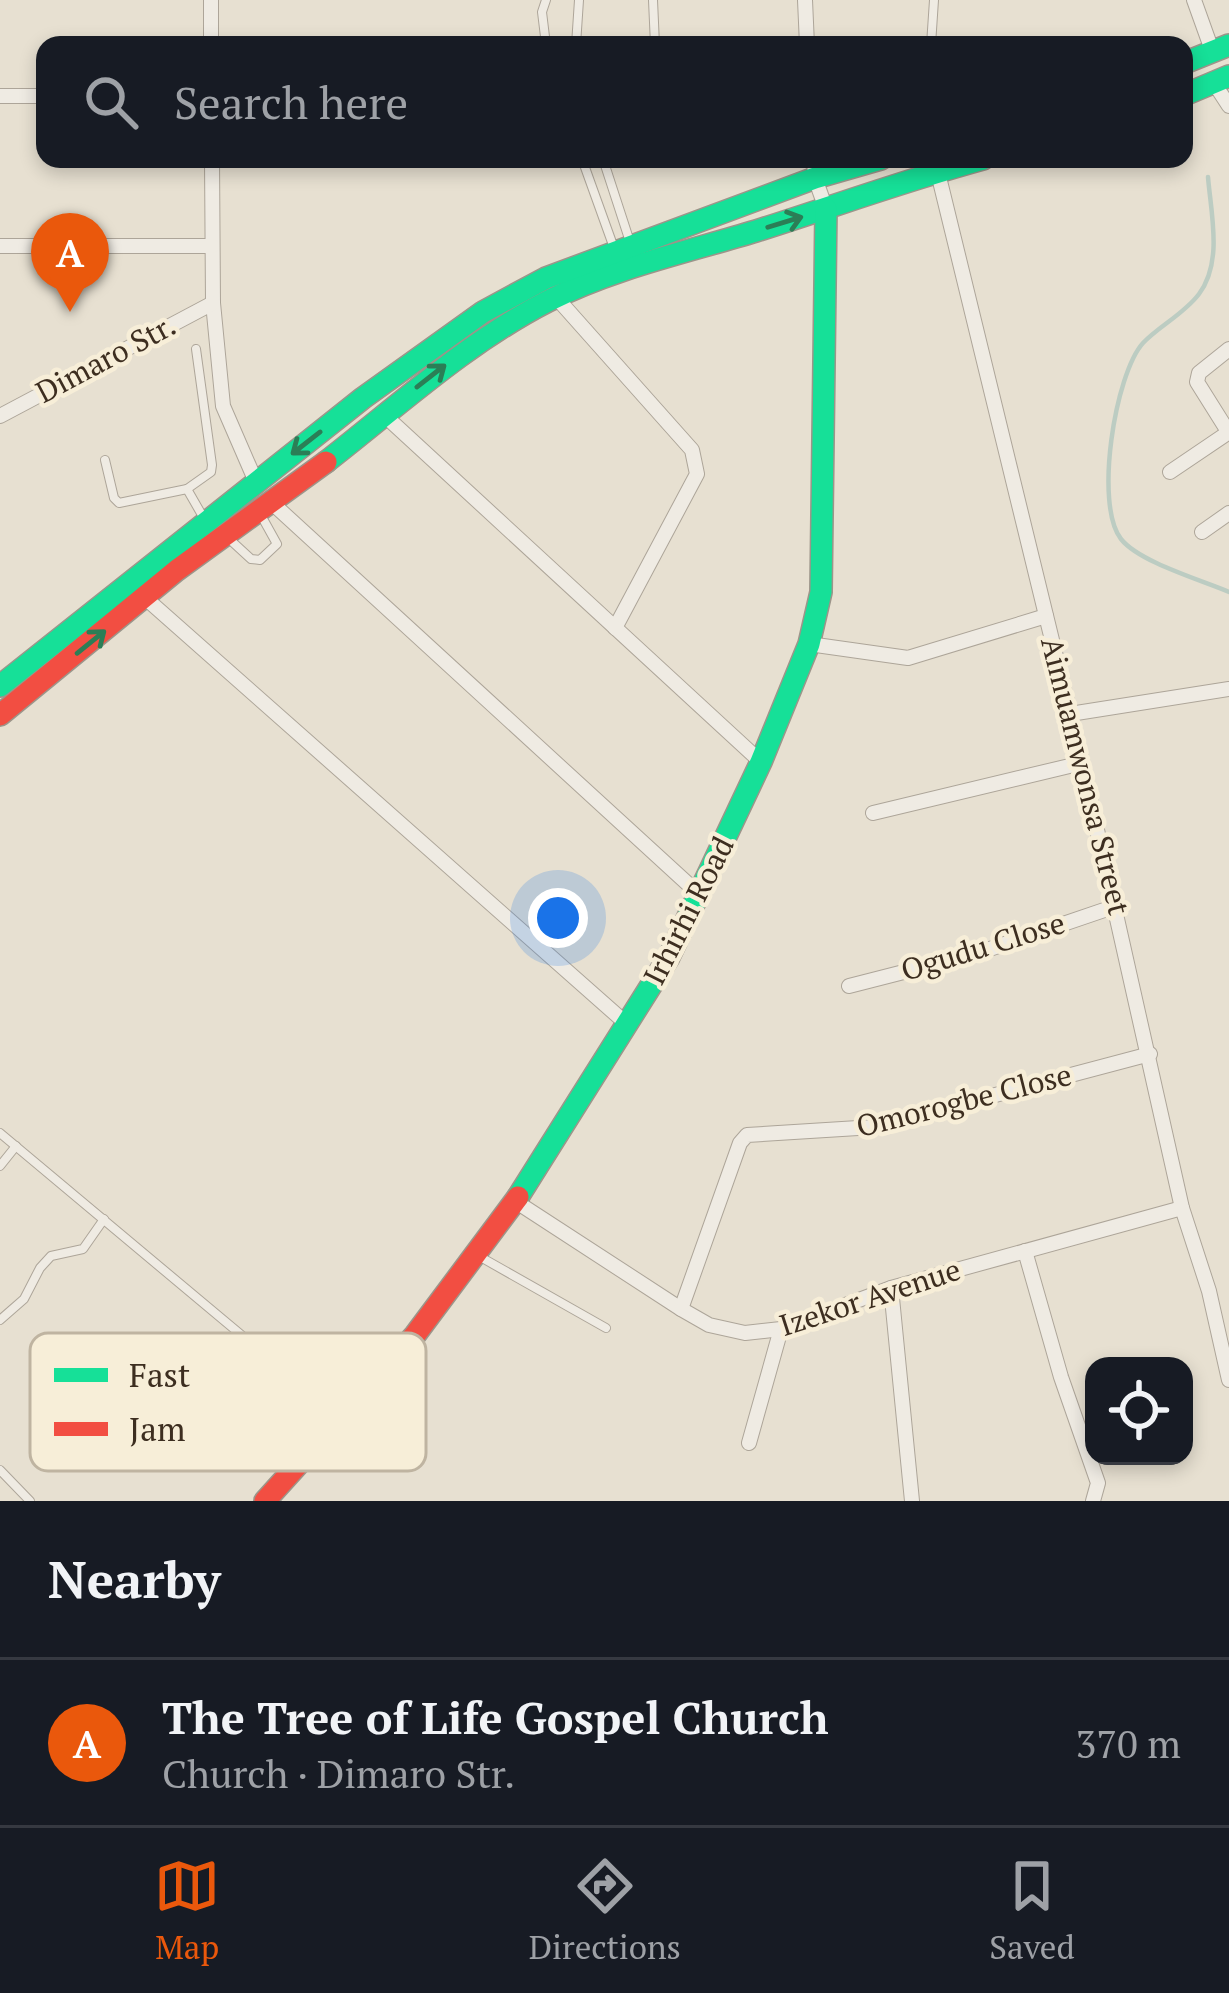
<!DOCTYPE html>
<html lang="en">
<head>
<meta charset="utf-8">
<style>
	body { margin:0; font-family:"PT Serif",serif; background:#20242c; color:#f1f3f6 }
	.controls { position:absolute; right:36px; bottom:36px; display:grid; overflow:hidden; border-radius:24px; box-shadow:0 6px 18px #0003 }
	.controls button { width:108px; height:108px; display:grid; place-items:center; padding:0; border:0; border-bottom:3px solid #363941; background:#171b24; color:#f1f3f6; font:60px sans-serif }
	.you { position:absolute; left:558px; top:918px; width:42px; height:42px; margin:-30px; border:9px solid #fff; border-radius:50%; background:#1a73e8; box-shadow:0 0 0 18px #1a73e833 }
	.badge { display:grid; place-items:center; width:78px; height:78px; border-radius:50%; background:#ea580c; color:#fff; font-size:39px; font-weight:700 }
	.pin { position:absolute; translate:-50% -99px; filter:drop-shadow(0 3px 6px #0008) }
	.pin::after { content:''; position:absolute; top:63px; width:42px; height:36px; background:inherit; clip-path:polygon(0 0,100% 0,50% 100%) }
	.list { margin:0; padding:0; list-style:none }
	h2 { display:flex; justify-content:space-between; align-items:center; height:156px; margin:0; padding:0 48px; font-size:51px }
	h2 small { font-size:39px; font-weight:400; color:#9ea1a6 }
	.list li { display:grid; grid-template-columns:78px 1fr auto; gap:36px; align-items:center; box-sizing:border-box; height:168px; padding:0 48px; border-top:3px solid #363941 }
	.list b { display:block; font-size:45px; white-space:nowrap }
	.list p { margin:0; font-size:39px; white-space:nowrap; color:#9ea1a6 }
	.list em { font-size:39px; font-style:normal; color:#9ea1a6 }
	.icon { flex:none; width:66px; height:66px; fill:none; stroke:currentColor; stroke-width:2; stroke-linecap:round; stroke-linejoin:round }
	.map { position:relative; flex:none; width:1229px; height:1501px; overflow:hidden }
	.search { position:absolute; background:#171b24; box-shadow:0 6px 18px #0003; left:36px; right:36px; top:36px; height:132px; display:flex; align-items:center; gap:30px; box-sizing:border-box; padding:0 42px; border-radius:24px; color:#9ea1a6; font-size:45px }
	.sheet { height:324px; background:#171b24 }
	nav { display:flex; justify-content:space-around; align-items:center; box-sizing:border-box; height:168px; border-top:3px solid #363941; background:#171b24; font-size:33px; color:#9ea1a6 }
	nav a { display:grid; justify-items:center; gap:6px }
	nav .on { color:#ea580c }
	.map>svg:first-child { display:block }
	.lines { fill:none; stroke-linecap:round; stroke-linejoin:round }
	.stream { stroke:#bcccc2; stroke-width:4.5 }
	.lane-casing { stroke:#ada599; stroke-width:10 }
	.street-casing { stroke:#ada599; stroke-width:16 }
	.fast-casing { stroke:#9c958a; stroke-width:24 }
	.jam-casing { stroke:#9c958a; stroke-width:24 }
	.lane { stroke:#efebe3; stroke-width:8 }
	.street { stroke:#efebe3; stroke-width:14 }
	.fast { stroke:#16e098; stroke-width:21 }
	.jam { stroke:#f24e42; stroke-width:21 }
	.oneway { stroke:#2b7e56 }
	.labels { text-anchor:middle; stroke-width:9; stroke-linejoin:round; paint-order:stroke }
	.street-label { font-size:30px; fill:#3d2e20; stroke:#f7eed8 }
	.key { fill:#f7eed8; stroke:#bfb4a1; stroke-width:3 }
	.key-label { font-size:33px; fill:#3d2e20 }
</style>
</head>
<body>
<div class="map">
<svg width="1229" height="1501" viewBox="0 0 1229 1501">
	<rect width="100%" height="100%" fill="#e7e0d1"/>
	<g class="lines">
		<!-- stream -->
		<path class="stream" d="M1208,177C1211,214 1223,262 1199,294C1184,314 1159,326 1143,343C1115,374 1094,505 1121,539C1139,562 1201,580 1229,592"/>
		<!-- lane casing -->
		<g class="lane-casing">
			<g id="lane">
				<polyline points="653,0 655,45"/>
				<polyline points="362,43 362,45"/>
				<polyline points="546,45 542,12 546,0"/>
				<polyline points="576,45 579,0"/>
				<polyline points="931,45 934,0"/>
				<polyline points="582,159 614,248"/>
				<polyline points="603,159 631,245"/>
				<polyline points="196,349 212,465 211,472 187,489 206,522"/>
				<polyline points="105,460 114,498 119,503 187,489"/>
				<polyline points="226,536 251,559 260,560 277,544 262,517"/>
				<polyline points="0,1133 301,1385"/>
				<polyline points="0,1166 16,1146"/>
				<polyline points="477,1255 606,1328"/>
				<polyline points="0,1320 24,1299 40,1268 51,1256 83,1249 104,1219"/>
				<polyline points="0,1470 30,1501"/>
			</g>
		</g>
		<!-- street casing -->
		<g class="street-casing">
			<g id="street">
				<polyline points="211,0 211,45"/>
				<polyline points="805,0 807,45"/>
				<polyline points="1194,0 1213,53"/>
				<polyline points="1214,83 1229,106"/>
				<polyline points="0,96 45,96"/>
				<polyline points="212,159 213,303 223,406 256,482"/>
				<polyline points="814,159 815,178 826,209"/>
				<polyline points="938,173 1082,763 1182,1208 1209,1291 1229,1380"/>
				<polyline points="0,246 212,246"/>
				<polyline points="555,296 692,450 697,474 615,628"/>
				<polyline points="1229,349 1199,373 1197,382 1229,433"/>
				<polyline points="382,413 761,762"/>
				<polyline points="0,416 213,303"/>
				<polyline points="1170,472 1229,432"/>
				<polyline points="271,502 700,895"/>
				<polyline points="1202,532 1229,513"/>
				<polyline points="142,595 628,1025"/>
				<polyline points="809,644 908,658 1046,616"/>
				<polyline points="1070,714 1229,689"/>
				<polyline points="873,813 1082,763"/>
				<polyline points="849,986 978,953 1116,906"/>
				<polyline points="515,1201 681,1309 709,1325 745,1333 781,1329 891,1288 1182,1208"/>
				<polyline points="1025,1251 1061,1377 1098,1483 1093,1501"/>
				<polyline points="891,1288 912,1501"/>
				<polyline points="681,1309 740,1143 747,1135 874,1127 1150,1054"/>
				<polyline points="749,1443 781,1329"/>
			</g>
		</g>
		<!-- fast casing -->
		<g class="fast-casing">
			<g id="fast">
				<polyline points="1184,63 1229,45"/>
				<polyline points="1184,95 1229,76"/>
				<path d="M326,462C398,406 466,343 548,301C613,268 687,252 756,231C832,207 906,180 983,159"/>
				<polyline points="0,686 363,398 483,312 546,278 815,178 881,159"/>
				<polyline points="518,1197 669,957 761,762 809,644 821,592 826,209"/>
			</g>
		</g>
		<!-- jam casing -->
		<g class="jam-casing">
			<g id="jam">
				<polyline points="0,715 177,570 326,462"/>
				<polyline points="265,1501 415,1335 518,1197"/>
			</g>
		</g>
		<!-- lane -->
		<use href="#lane" class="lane"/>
		<!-- street -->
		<use href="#street" class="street"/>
		<!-- fast -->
		<use href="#fast" class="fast"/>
		<!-- jam -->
		<use href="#jam" class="jam"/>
	</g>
	<!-- one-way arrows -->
	<defs><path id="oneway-shaft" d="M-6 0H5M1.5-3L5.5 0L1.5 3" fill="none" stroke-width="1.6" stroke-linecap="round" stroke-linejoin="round" transform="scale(3)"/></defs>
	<g class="oneway">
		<use href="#oneway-shaft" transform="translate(785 222) rotate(-17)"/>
		<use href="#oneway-shaft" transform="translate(431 376) rotate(-38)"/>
		<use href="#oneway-shaft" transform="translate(306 443) rotate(142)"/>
		<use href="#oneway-shaft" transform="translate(91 642) rotate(-39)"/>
	</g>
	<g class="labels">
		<!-- street labels -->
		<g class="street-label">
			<text transform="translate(106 359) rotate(-28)" y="10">Dimaro Str.</text>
			<text transform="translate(1085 776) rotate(76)" y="10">Aimuamwonsa Street</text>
			<text transform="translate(689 911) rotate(-63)" y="10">Irhirhi Road</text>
			<text transform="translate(983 947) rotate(-17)" y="10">Ogudu Close</text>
			<text transform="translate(964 1101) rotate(-14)" y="10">Omorogbe Close</text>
			<text transform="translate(870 1298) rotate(-18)" y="10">Izekor Avenue</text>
		</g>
	</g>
	<!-- legend -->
	<rect x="30" y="1333" width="396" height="138" rx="18" class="key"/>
	<rect x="54" y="1368" width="54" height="14" fill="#16e098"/>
	<rect x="54" y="1422" width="54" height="14" fill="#f24e42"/>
	<g class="key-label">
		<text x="129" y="1387">Fast</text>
		<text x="129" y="1441">Jam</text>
	</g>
</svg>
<div class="controls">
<button><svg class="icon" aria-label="locate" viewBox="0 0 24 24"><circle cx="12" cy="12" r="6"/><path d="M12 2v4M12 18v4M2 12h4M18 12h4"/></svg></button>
</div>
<div class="you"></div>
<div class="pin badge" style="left:70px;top:312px">A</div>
<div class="search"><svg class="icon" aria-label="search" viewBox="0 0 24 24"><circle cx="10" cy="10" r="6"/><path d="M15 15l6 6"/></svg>Search here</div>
</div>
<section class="sheet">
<h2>Nearby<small></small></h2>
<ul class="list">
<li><span class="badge">A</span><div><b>The Tree of Life Gospel Church</b><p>Church · Dimaro Str.</p></div><em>370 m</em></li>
</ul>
</section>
<nav>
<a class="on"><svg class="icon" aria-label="map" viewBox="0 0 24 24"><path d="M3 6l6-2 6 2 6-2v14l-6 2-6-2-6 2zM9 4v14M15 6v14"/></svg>Map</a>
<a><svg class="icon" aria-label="directions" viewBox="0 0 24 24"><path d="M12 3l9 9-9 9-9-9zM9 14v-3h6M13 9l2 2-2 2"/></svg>Directions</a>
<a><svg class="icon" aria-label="saved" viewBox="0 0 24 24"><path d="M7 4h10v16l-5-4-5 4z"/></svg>Saved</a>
</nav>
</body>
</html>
